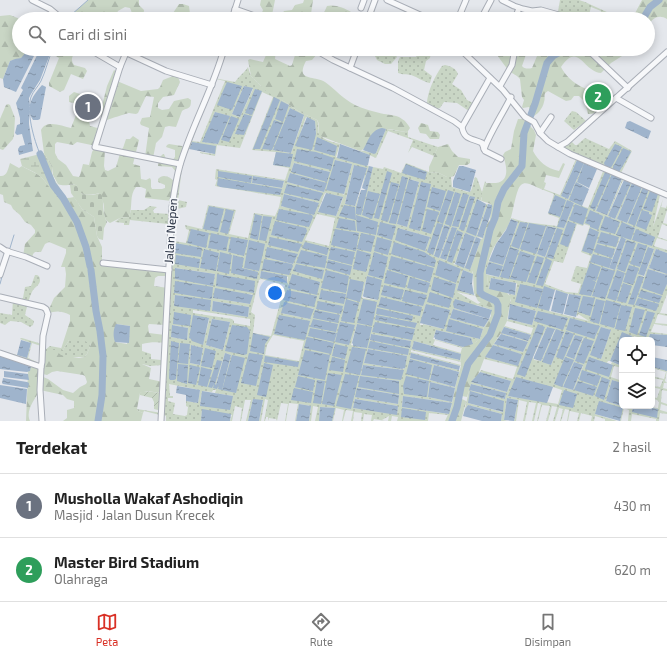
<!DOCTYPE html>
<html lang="id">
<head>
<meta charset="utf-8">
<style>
	body { margin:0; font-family:"Exo 2",sans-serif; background:#f6f6f6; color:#222 }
	.controls { position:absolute; right:12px; bottom:12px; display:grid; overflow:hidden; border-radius:6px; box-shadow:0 2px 10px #0003 }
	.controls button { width:36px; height:36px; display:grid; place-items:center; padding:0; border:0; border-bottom:1px solid #e0e0e0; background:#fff; color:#222; font:20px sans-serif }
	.you { position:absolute; left:275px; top:293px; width:14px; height:14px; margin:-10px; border:3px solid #fff; border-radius:50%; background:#1a73e8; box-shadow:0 0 0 6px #1a73e833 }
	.badge { display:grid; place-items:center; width:26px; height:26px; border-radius:50%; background:#d93025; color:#fff; font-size:13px; font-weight:700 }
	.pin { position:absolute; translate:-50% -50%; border:2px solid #fff; box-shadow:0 1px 4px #0006 }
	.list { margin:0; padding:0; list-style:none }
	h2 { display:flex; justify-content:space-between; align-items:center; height:52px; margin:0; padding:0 16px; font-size:17px }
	h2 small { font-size:13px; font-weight:400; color:#767676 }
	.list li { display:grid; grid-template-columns:26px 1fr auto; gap:12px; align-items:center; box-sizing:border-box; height:64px; padding:0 16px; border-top:1px solid #e0e0e0 }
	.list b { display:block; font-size:15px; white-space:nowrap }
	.list p { margin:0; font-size:13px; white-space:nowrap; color:#767676 }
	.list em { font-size:13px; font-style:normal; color:#767676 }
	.icon { flex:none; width:22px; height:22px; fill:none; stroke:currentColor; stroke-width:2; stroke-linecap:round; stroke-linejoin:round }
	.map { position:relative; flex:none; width:667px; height:421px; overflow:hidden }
	.search { position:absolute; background:#fff; box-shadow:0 2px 10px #0003; left:12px; right:12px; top:12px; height:44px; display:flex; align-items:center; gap:10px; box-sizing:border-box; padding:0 14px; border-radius:22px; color:#767676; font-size:15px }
	.sheet { height:180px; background:#fff }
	nav { display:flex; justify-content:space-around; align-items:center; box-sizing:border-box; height:56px; border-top:1px solid #e0e0e0; background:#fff; font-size:11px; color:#767676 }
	nav a { display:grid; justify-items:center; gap:2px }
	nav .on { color:#d93025 }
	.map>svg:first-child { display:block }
	.grass { fill:url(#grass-dots); fill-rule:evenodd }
	.forest { fill:url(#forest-firs); fill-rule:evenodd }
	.wetland { fill:url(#wetland-marsh) }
	.cemetery { fill:url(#cemetery-stones) }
	.garden { fill:url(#garden-furrows) }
	.water { fill:url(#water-ripples) }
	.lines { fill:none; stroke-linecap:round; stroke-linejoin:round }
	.stream { stroke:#9fb4cc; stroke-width:1 }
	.river { stroke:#9fb4cc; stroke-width:7 }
	.minor-casing { stroke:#a9aeb7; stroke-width:7 }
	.minor { stroke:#f7f8fa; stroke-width:5 }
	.labels { text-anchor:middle; stroke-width:3.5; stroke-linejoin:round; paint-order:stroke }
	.street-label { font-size:12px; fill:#2b3445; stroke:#f4f6f9 }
</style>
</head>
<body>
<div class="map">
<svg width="667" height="421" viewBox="0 0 667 421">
	<defs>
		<pattern id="grass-dots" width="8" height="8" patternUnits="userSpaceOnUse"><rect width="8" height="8" fill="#c9d6c5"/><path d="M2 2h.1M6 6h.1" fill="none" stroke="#adb8ab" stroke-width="1.8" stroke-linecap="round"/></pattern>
		<pattern id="forest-firs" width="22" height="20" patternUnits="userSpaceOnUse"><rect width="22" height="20" fill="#c9d6c5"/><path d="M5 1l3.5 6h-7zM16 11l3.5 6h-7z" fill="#adb8ab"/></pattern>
		<pattern id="wetland-marsh" width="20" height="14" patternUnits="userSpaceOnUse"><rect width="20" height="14" fill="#c9d6c5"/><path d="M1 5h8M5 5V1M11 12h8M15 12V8" fill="none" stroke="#adb8ab"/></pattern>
		<pattern id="cemetery-stones" width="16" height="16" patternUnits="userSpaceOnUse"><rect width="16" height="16" fill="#c9d6c5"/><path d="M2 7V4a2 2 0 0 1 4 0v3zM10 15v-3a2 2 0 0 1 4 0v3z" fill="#adb8ab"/></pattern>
		<pattern id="garden-furrows" width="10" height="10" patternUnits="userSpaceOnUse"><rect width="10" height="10" fill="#c9d6c5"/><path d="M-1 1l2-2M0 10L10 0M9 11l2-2" fill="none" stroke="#adb8ab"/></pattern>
		<pattern id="water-ripples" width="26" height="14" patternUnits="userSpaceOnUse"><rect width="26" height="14" fill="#9fb4cc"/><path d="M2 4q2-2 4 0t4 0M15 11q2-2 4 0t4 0" fill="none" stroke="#8293a7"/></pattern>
	</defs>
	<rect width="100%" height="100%" fill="#e4e7ec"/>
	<!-- grass -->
	<g class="grass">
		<polygon points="560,0 579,0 585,2 622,19 617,19 614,17 610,19 611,17 603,13 600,19 599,19 601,11 591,7 588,19 564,19 557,17"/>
		<path d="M361,49C372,49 390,47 397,57L391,64H385L377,60L374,54C369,54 366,51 361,49Z"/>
		<path d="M417,49H433L431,52L430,58L426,61L424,70L432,76L430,83C423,82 418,77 411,75C406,74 403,75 398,73V61L400,57H416L419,52Z"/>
		<path d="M445,65C450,66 456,68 458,74L452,84L461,90L467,100L473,103L469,111L457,103L444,102L440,108L437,109L427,104C427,92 435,76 442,66Z"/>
		<path d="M248,67L251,76L261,86L298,111L317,120C319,124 318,126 318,130C318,139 333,142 340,144L336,157L369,166L362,188L366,169L354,165L345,203L355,206L361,190L356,208L367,190L363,189L367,190L373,167L383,169L384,167L401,173L406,163L429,172L439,173L447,177H451L452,187L468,192L471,191L475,177L477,178L482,192L485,181L486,183L481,198L482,201L477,199L476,235L486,204H488L477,235L483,238L476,237L466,268L472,271L473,274L463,270L457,290L474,295L475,296L457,292L478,304L481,302C485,304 491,305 492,310L477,305L454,306V308L489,319L453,309L450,318L484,327L483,329L447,330L480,339L473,344L471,338L436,330L433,339L463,347L462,348L435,340L433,345L461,353V354L414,341L412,349L460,360L461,362L411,350V352L461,365L460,366L411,353L410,358L459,370V372L434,365L430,380L455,387V388L430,382L428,397L452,402V403L403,396L402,407L449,414L448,415L429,413L428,421H397L398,417L392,416L391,421H388L389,416L382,420L385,421L374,419L373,421H371L372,415L364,414L363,421H361L362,413L354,412L353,421H351L353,411L346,410L343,421H342L344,410L336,408L333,421H332L334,408L320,407L319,421H315L318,407L313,406L311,421H309L311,406L299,404L296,421H295L298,404L289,403L286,421H285L288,404L281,403L277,421L276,419L269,418L268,421V417H266L265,421H264L268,400L265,399L261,421H259L263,401L253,399L248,421H246L251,400H245L241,421H240L242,408L235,406L232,421H230L232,415L202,410L201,421H166V416L162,414L160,415L144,411L143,413L138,411L137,409L162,413V383L176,177L214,78L235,82C238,77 245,72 248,67ZM216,79L225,81L200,142L192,141ZM244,86L253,89L240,117L232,114ZM262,92L273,97L252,150L276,152L273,165L289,168L285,180L216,169L215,179L217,180L215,186L281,197L279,207L275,216L254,213L248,238L229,234L236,210L208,205L202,229L185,225L186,229L189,230L186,243L174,241L177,209L186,207L187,202L178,200L182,168L187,150L189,149L192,143L214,154L200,152V153L215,156L217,145L240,148ZM290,108L304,116L291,153L274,150ZM215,112L229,116L218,144L203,142ZM306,117L315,121L316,134L296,146ZM335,160L352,164L344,194L343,195ZM294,163L330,172H291ZM290,173L326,183L324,192L287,182ZM253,176L284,181V182L282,188L252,183ZM410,179L419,182L407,227L397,224ZM325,193L342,197L343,198L336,216L318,211ZM284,194L319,203L282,207ZM317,214L335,218L329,246L305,240ZM444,225L450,227L439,258L434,255ZM452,227L456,228L445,260L440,258ZM398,228L430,237L425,251ZM465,233L475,237L465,267L453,264L455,263ZM297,254L293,264L265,257ZM176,268L215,274L213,285L175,279ZM261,271L288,277L287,283L260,277ZM367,276L377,300L362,298ZM261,279L285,285L271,336L253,333L255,315L251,312L259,280ZM252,294L250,304L213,298ZM175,295L211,301L174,306ZM213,301L249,307L248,317L212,311ZM426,304L444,329L423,324V325H420ZM313,308L310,319L281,313ZM193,310L250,319V326L234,323V321L232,319L193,313ZM208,318L209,320L203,344L191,339ZM212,319L230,322L223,350L206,345ZM357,324L367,348L351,345ZM173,325L188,328L187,340L171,337ZM371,334L411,341L410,347L370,340ZM273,335L304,341L299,361L265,355L267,345ZM191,345L203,348L200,365L190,363ZM368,349L407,356L404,369L364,363ZM225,353L231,355L223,385L216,384ZM363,365H364L404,370L361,375ZM360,376L399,381V393ZM169,384L200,390L198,403L186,401V406L188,407L187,415L185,416L173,414L175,403L168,401V398H173V396H170ZM358,388L399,395L398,404L356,397ZM213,390H216L215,393L233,396L200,405L202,391L212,392ZM355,399L398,406L397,414L353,408Z"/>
		<polygon points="572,111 576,112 586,121 574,130 564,121"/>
		<path d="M386,129L406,132L408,131V137L438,147L434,156L412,147L408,153L413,140L388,131L376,158L360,151C366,150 371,154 376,153Z"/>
		<path d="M585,138L609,149L615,141L632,151L621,173L667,192V197L660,195L653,227L663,199L661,207L666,208L667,205V210L663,223L667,224V226L662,224L658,237L667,240V241L657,238L654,246L667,250V253L656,249L649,268L667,274V275L648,269L662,294L667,284V294L660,313L667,314V316L658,314L655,323L667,324V326L654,324L651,332L667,334V335L650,334L648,340L634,336L632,340H630L632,336L622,333L610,361H608L607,363L589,357L613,365L611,364L612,362L622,366V368L614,366L611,377L622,381V383L612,380L606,401L630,409L631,406H633L632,412L657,409L641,406L658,408L659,402L657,400L652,398V397L657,398L660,389L652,387V386L660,387L663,380L652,378V376L664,379L666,372L652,368V367L667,370L665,381L667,383H664L663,388L667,389V391L662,390L661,401V402L667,404V406L661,404L660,410L667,412V414L660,413L659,421H656V419L632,414L631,421H628L629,410L624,408L621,421H620L622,408L595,414L617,421H605V419L595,416L594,421H591L592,416L581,413L579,421H577L579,413L570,411L568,421H567L569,410L565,409L561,421H560L563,409L559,408L555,421H553L557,407L552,406L548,421H546L550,406L542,405L538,421H537L541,404L538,403L534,421H532L536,403L529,402L525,421H523L527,402L519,400L516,421H514L518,400L507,398L504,420L507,421H501L502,414L468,405L465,409L469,390L505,399L506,393L471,384V382L507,392L511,381L480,372L481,370L513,379L517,367L484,359L485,357L518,365L522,355L520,354L493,345L494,344L523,352L528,342L501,334V333L528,341L531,335L504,327L505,326L531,334L533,328L507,321L508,319L532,325L536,311L510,304L511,300L509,294L515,295L517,284L516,283L491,278L489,288L487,284L488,275L499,277L502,266L488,263L489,261L503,265L518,222L511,219V218L525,222L557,226L559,218L548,214L554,194L541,189L544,182L546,183L544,189L560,195L576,159L569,156L570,154L565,149V146L571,141L575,145H577ZM577,160L584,163L568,199L561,196ZM585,163L597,169L599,167L604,169L588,208L582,206L576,183L589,189L577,182ZM612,175L622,180L607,215L596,211ZM623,180L631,182L615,219L608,216ZM632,183L642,187L627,223L617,219ZM567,201L574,203L564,228L558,227ZM577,224L583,226L584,224L590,226L581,252L591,256L587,268L576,266L571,281L581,284L578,293L566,292L545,284L554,261L563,263ZM547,226L556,228L545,257L537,254ZM620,238L626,239L615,270L609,268ZM649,247L654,249L644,277L639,274ZM545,287L568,294L581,296L576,315L578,316V314L589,321L549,311ZM547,327L555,330L541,361L534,360L533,357ZM601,327L611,330L601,359ZM556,330L564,332L551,365L543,361ZM575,335L583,338L574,359L566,356ZM574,362L583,366L573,390L563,387ZM553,387L562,390L558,404L508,396ZM504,401L502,412L468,403Z"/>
		<polygon points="150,206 157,207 153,210 154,213 170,214 169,223 168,224 130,220 129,225 124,225 124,223 115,222 120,218 129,217 131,210 144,210"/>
		<path d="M35,275H37C39,276 40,277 40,280C40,285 36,286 33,290C29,297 27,307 25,315L34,321L33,325L30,327L21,322L10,321L5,325L0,323V313L12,315L13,300L17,301L23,298L25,287L31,286Z"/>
		<path d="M21,338H22L42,344L45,350L50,346L61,348L63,350L69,340C76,339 85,339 91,344L87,354L84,357H74L41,367L0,354V350L27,358L31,343L20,339ZM32,343L41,346L39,363L28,358Z"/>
		<polygon points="142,351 151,354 151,359 161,360 162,365 150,366 142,364"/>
	</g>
	<!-- forest -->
	<g class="forest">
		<path d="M88,0H139V5L144,10L143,19H132C132,14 132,12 130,8L125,7L118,11L114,19H68L71,15Z"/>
		<polygon points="261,0 275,0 272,15 275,19 257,19 261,15 263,10 260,5"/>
		<path d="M304,0H313L311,14L313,17L316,18L322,17L327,6C334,4 345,8 351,12L352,16L355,19H279L284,11L292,10L295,5L303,3Z"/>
		<path d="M642,0H667V19C659,14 653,18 648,25V19H632Z"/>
		<polygon points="179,4 183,4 189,6 190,14 188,19 160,19 162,12 173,13"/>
		<polygon points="10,15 20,19 19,49 37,49 34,51 30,51 21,58 10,61 3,79 0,78 0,16"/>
		<path d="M64,49H79C74,53 69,58 74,65L85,68L87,71L83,79L71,74L64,90L60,92L49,86V83L59,58L52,54L54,49L62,53Z"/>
		<path d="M265,49H276L275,59L290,66L292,65L295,55L304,54L308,49H330L326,55L317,54L312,60L306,61C295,82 314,75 325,82C335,89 343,99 355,105C363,109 375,112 384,114C390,115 398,115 402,119C406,121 408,125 410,128L408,131L406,132C389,130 376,123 368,142C366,146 365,149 360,151L320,136C316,131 321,125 317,120L298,111L285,102L267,92L251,76L248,60L250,59L263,62L266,55Z"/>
		<path d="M493,49H528L522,66C524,69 529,69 532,68L537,56L541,54L546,49H633L611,63L601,73C582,71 579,41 561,67C565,75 573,83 582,87C594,93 596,88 607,100L608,102C602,107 596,115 588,114L585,102L579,96H574L571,100L566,101L548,91C542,94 546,97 544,102C543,108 537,116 531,117L529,114V107L523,108L522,107L524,100L522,97L520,79C517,75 513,74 509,71C503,64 498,56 493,49Z"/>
		<path d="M114,70L117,72V81L141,91L158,89L160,87L163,80L173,76L178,77L180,82L174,95L163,97L158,103V108L162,110L169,109L174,101L188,98L191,100C191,110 188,107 182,111L176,127L169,126L165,127L162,137L156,143L153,158L145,157L149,128L141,125L140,123L142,118L150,117L154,97L146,96L138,113L136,114C133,114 131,113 129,113C128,113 106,120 105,121L100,114L107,86Z"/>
		<polygon points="74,92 86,96 95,94 96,95 97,101 95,103 85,102 83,105 69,102 69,96"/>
		<polygon points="8,104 10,105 15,118 14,135 13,139 3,150 0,149 0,119 6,105"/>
		<path d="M85,111L90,115L89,121L90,126L101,129L96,146L77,142L73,145L57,142L55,144V153L58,159L66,165L73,176L79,177L80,175L83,164L89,165L92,152L95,147L105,149L104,166L105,170L108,171L116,167L121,150L123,148L126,139H130L133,136L139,140L133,164L140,166L141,179L146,180L150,178L151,180V187L152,189H162L165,188V185L158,182V179C163,173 170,177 174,181L172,201L145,198L146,189L141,187H136C129,195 133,207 129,217L120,218L110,223C101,218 106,210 103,202C102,199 100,196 99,193C93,195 86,195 80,193L76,185C69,184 64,187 58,184L53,175L52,167L44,153L41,130C46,119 62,126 71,128L76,115Z"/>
		<path d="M518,119H523L534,130L536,135L533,151C539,162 546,168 559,171L563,163L565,164L559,178L546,175L543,186L541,189C535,187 526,180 521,185C516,189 513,213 510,221C508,228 503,233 499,239C492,249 487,262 486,274L488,275L487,284L489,288L505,291L511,297L507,321L501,333L484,359L478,375L472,381L467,397L462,396V399L466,401V402L461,421H445L451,408L456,383L461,366L460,355L462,348L466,345L476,342L480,338L483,329L491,316V308L478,301L474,293L473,272L470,270L481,239L483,238L485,227L490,220L491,204L482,201L481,196L486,183C490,183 493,183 496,183C511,181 506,164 503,155L505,152L511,149L514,131Z"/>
		<polygon points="421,123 428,125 430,131 438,132 440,135 439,139 430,139 426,134 420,133 418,128"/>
		<polygon points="169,144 182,146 184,148 176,172 172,167 158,166 159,158 163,154 164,154 166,159 171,162 175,157 175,150 166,147 167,145"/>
		<polygon points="448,144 452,151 458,157 470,159 470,163 467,165 459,165 454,176 451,177 447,177 439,173 429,172 429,167 438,147"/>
		<path d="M10,163L19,168L22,166C28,170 36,172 41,177C52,188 55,202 74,197L82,209L94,217L97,236L102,247V262L169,270L168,276H158L155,278L154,286L168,288L166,325L149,324L148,326L149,333L165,335V343C157,342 150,342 142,344V364L151,368L149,379L163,382L162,393L146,391L140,393L137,409L138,411L143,413L141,421H63L67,418V410L74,408V401L67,399L63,395L40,390C35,399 25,411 30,421H26L28,372L31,366L41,367L43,356L51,350H55L61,355L79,358L84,357L87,354L91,344L85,341L69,340L63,350L61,349L70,321V315C63,311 55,310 48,314L46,309L50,307L54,298L65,287L66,274L65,267H61L66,253V249L49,242L45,244L41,252H35L33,254L32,259L23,256L25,244L35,233V230L31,225L25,222L20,215L13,209L11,205L4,202L3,195L0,194V176C7,177 8,169 10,163ZM117,324L130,326L127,344L115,342ZM57,371L83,375L85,376L87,382L86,384L80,387L73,393L63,390L48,379L41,376L43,374L47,375L52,372Z"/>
	</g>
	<!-- wetland -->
	<path class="wetland" d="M44,153L52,167V173L54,179L66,198C51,195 51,188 42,178C36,172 29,170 22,166L20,159Z"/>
	<!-- cemetery -->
	<path class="cemetery" d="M71,185H76L82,194L93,195L100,193L102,195C104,204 102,213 107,222L104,228L103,240L99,239L97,236L94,217L82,209L71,193L70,185Z"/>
	<!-- garden -->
	<polygon class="garden" points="143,391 162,393 162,411 154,409 154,402 152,398 140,395 140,393"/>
	<!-- water -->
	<g class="water">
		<polygon points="40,49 52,49 40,80 31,94 29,98 29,124 33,151 19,155 18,149 20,146 25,145 22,134 17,135 15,133 17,125 20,124 20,118 16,103 23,90 21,88"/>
		<polygon points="37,50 16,92 4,87 3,79 10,61 15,59 21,58 27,51"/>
		<polygon points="227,82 242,86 232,110 217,105"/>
		<path d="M42,85L46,87L40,119L38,120H33C24,107 34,94 42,85Z"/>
		<polygon points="244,86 253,88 240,117 232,114"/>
		<polygon points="255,89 262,91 252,115 245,113"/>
		<polygon points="274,97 280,100 260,149 253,149"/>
		<polygon points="281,101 289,105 283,122 275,119"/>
		<polygon points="290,108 304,115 291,153 273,150"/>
		<polygon points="215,112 230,116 218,144 202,142"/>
		<polygon points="244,114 252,116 244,135 235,134"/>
		<polygon points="231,116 239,119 229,142 221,140"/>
		<polygon points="307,117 315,121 316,134 312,150 295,146"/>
		<polygon points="274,120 283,123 272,150 262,149"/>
		<polygon points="630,121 651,131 648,139 625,128 627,122"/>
		<path d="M382,128L386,129L376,153L374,154L363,150C368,142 370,130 382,128Z"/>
		<polygon points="317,137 337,146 335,156 314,150"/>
		<polygon points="192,142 216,146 215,154 189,149"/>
		<polygon points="340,144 370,155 368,165 366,166 337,158"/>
		<polygon points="615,144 622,147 612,166 610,168 605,166 604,163"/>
		<polygon points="623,148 630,151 631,152 619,172 613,169 613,167"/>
		<polygon points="297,149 316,152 334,158 331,170 294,161"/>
		<polygon points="276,152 293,154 290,167 273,165"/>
		<polygon points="335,160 352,164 344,194 326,190"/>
		<polygon points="577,160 584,163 568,199 561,196"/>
		<polygon points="294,163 330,172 327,182 291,172"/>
		<polygon points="584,163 597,169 589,188 577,182"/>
		<polygon points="406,164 427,172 425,180 402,173"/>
		<polygon points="354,165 367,168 355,206 345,204"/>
		<polygon points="369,166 373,167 361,215 356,214 356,208 361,190 366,190 362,188"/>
		<polygon points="459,166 463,166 476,170 470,192 453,187 453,181"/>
		<polygon points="218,171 252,176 251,183 218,177"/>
		<polygon points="387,171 392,173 379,219 374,218"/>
		<polygon points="605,172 611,174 595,210 590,208"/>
		<polygon points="290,173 327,183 324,192 287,182"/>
		<polygon points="612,174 622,179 607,215 596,211"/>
		<polygon points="253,176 284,181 282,188 252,183"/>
		<polygon points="402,176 408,178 396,224 389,223"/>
		<polygon points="218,178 282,189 280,195 220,187 217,185"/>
		<polygon points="409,179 419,182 407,227 397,224"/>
		<polygon points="624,180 631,183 615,219 608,216"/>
		<polygon points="391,182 399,184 388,222 381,220"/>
		<polygon points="421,182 431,184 420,231 409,228"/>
		<polygon points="576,182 589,189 582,206 569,200"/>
		<polygon points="632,183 642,187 627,223 617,219"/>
		<polygon points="287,184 323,193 319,201 284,193"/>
		<polygon points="432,187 446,191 440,211 427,207"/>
		<polygon points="643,187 649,189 635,226 628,223"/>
		<polygon points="448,190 454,192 443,224 437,221"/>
		<polygon points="368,191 380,194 372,219 362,215"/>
		<polygon points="650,191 658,194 652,212 643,209"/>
		<polygon points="455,192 461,194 451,226 445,224"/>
		<polygon points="326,193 343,197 336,216 318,212"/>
		<polygon points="463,193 469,195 458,227 452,226"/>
		<polygon points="284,194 319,203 314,215 281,206"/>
		<polygon points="555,195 566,200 560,217 548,213"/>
		<polygon points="470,196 475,197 464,231 459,229"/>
		<polygon points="477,199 486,204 476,236 466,232"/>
		<polygon points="567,200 574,203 564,228 557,227"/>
		<path d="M488,204L492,205C492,217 485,226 483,238L477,236Z"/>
		<polygon points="575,204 588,209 583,225 569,220"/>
		<polygon points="344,205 355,207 356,220 339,216"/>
		<polygon points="209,206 224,209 218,232 203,229"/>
		<polygon points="226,209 234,211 228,234 220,232"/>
		<polygon points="279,209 312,215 313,217 309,227 276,220"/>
		<polygon points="427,209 439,212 431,234 422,231"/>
		<polygon points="590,210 603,216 598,230 590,227 590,225 585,223"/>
		<polygon points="642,210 649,212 649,214 652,215 646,230 636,226"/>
		<polygon points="255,214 262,216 258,240 250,238"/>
		<polygon points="356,215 378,222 376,235 357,231"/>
		<polygon points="263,216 272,217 266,241 259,240"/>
		<polygon points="605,216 620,222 615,234 600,230"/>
		<polygon points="339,218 355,221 356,231 336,228"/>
		<polygon points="511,219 518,222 503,265 489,261 496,244 506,230"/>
		<polygon points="275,221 306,228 307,231 302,242 271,235"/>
		<polygon points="568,221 576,224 568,247 560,244"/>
		<polygon points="380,222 396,226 392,240 377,235"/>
		<polygon points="520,222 528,223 519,249 511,246"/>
		<polygon points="622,222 635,228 631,240 616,235"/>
		<polygon points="437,223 443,224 433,255 427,252"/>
		<polygon points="529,223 546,226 536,254 520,249"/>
		<polygon points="444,225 450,227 439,258 434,256"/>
		<polygon points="547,226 556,228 545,257 537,254"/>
		<polygon points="452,227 457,228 446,260 440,258"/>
		<polygon points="398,228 430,237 425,251 395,240"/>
		<polygon points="557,228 563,230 553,259 546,257"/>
		<polygon points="590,228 599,232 592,254 582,251"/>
		<polygon points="191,229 209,233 206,248 187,243"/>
		<polygon points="335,229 359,233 356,251 331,245"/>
		<polygon points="636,229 655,237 652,246 632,240"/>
		<polygon points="457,230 463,233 452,263 447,261"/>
		<polygon points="601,232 619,237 616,247 597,243"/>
		<polygon points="211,233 229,237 226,251 208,248"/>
		<polygon points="361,233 375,236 371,252 357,249"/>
		<polygon points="465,233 475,237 464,268 455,264"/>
		<polygon points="231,237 248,240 244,256 228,252"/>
		<polygon points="270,237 302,244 298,252 268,245"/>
		<polygon points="377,237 392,241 388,255 374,251"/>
		<polygon points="476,237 481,239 470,270 465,268"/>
		<polygon points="621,237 626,239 615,270 609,268"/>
		<polygon points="249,240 265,244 259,271 244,268"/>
		<polygon points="627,240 636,243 625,272 617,269"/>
		<polygon points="305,242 329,248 327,255 302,248"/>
		<polygon points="394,242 424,252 435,259 436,261 434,267 391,254"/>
		<polygon points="175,243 202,248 201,257 174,253"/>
		<polygon points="638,243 647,246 640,267 630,264"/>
		<polygon points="597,244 615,249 612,258 594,252"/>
		<polygon points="267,247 298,254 293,264 265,257"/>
		<polygon points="331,247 355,252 352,265 328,259"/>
		<polygon points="510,247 519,250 509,279 500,277"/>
		<polygon points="648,247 654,249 644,276 638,274"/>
		<polygon points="204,249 219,253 216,271 200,268"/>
		<polygon points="656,249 667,253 667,274 649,268"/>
		<polygon points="301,250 327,256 325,268 296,263"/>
		<polygon points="357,250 371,254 366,272 353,269"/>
		<polygon points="520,251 535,256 526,282 510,279"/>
		<polygon points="220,252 232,255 229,274 217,271"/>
		<polygon points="374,252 388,257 383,279 368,275"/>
		<polygon points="593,254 612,259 609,268 590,262"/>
		<polygon points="176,255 200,259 199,268 175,264"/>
		<polygon points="233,255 244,258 242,268 258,272 257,279 231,273"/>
		<polygon points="391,256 434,268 430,282 388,269"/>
		<polygon points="537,256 544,258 535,284 527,282"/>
		<polygon points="546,258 552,261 543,286 536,285"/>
		<polygon points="264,259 292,264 293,266 289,275 262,270"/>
		<polygon points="328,260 352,266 350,275 326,268"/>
		<polygon points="439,260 461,269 456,283 435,275"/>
		<polygon points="489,262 503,266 499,277 486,274 486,270"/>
		<polygon points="590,263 601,267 596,281 592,280 596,282 591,296 579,294"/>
		<polygon points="296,264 324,270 322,279 293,271"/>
		<polygon points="629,265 639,268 633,285 623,282"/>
		<polygon points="602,267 615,271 605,299 592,296"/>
		<polygon points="175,268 215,274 213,286 175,279"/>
		<polygon points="648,269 667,275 667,284 662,295 642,288"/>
		<polygon points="326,270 349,276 346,293 321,288"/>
		<polygon points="387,270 408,276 405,288 384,283"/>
		<polygon points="463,270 473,274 472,284 474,295 457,290"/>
		<polygon points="617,270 625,273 616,301 607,298"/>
		<polygon points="261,271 287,276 287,283 260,278"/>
		<polygon points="217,274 255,281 254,293 216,286"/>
		<polygon points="292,274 320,282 317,295 288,288"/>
		<polygon points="367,276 382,280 378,300 364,297 363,296"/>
		<polygon points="638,276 644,277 634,305 628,304"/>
		<polygon points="410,277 430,283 427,293 407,288"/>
		<polygon points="434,277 456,284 453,298 431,290"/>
		<polygon points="491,278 516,283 515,295 489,289"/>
		<polygon points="350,279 364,282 360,302 346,298"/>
		<polygon points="175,281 213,287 212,298 211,299 175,293 174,293"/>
		<polygon points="623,283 632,286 626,303 617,301"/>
		<polygon points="520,284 543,289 537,308 515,302"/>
		<polygon points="384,285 404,290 401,300 381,295"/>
		<polygon points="544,286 555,290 549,311 538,308"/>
		<polygon points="215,288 253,295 250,304 213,298"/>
		<polygon points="287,290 317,296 314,307 283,300"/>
		<polygon points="321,290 346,294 344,304 319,299"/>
		<polygon points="405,290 427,295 423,306 402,301"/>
		<polygon points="556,290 568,294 563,314 551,311"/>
		<polygon points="641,290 662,296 659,303 638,297"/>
		<polygon points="430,292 452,299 449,308 427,302"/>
		<polygon points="569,294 581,296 576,317 564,314"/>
		<polygon points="175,295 211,300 210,311 174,306"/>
		<polygon points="583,296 595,298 590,316 578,312"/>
		<polygon points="381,297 422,307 420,316 378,307"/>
		<polygon points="638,298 659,304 656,311 635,305"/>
		<polygon points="346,299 359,303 354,323 341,321"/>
		<polygon points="363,299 377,302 372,326 357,323"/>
		<polygon points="455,299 492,310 489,319 454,308 453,304"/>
		<polygon points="596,299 605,301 599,324 590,321"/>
		<polygon points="606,300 621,304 614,328 600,324"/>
		<polygon points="213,301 249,307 248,317 212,311"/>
		<polygon points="318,301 343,306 341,314 316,309"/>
		<polygon points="284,302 314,309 310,319 281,313"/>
		<polygon points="426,304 450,310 444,329 420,323"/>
		<polygon points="510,304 536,311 532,325 508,319"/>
		<polygon points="621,305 632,307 625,331 615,329"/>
		<polygon points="377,308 413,316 412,321 376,314"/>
		<polygon points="635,308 645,310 637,335 629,332"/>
		<polygon points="453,309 489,319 484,327 450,318"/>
		<polygon points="315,310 340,315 338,323 313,318"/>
		<polygon points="538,311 568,318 563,330 534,321"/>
		<polygon points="647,311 655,313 646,337 639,335"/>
		<polygon points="174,312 191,315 190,326 173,324"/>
		<polygon points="193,315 209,318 203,345 192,341 191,339 189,338"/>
		<polygon points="279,315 310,321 305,340 274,334"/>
		<polygon points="376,315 417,323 415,328 375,320"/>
		<polygon points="570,318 600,326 594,339 566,330"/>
		<polygon points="212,319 230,322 223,350 206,345"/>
		<polygon points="313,319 338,324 336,332 310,327"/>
		<polygon points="449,319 483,329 480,338 480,339 446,331"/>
		<polygon points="340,322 355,325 349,345 335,342"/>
		<polygon points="375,322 415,329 412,340 372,332"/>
		<path d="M116,324L130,326L129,343L115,342C113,337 113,329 116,324Z"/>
		<polygon points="357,324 372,327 367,348 353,346 353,344 352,343"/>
		<polygon points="538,324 545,327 525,377 517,374"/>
		<polygon points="172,325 188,328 187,340 171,337"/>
		<polygon points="232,325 247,327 250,331 247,354 244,355 225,351"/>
		<polygon points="504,327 531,335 528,341 501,333"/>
		<polygon points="547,327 555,329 541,361 534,359 534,357"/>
		<polygon points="601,327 611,330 601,359 590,355"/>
		<polygon points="310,328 337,333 334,342 308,336"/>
		<polygon points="556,329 564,332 551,365 542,362"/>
		<polygon points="436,330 471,338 473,344 463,347 435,339 435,338 434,337"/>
		<polygon points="566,331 574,334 563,360 556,357"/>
		<polygon points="622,332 632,336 630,340 622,340 622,366 610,361"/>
		<polygon points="253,333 270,337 265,344 264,354 250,351"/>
		<polygon points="371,334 411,341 410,348 370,340"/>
		<polygon points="501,334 528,342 523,352 494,344"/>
		<polygon points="650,334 667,335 667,347 652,345 652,340 648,340"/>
		<polygon points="575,335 583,337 574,359 566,356"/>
		<polygon points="307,337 334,343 331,354 304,348"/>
		<polygon points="584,338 594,341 584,364 575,361"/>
		<polygon points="21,340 31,343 27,358 17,355"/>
		<polygon points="171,341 179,343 176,379 174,380 170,380 169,378"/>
		<polygon points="370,341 409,349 408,355 368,348"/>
		<polygon points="414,341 461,354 460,360 412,349"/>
		<polygon points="180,343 190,344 188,364 178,363"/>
		<polygon points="335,344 348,347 345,359 332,356"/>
		<polygon points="191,345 203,348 200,365 190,363"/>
		<polygon points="493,345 521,354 522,355 518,366 485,357"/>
		<polygon points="352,347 366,349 360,375 345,372"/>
		<polygon points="205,348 216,351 212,368 201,366"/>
		<polygon points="368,349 407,356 405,368 402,369 364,363"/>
		<polygon points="305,350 330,355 325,380 298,375"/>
		<polygon points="225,353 231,355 222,390 218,389 219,385 217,389 213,388 214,384 212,388 208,387 217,360 222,361 215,384 216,385"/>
		<polygon points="249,353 263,355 256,386 241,383"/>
		<polygon points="411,353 460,366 459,370 410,358"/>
		<polygon points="0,354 31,366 30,371 27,372 0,369"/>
		<polygon points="232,355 245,358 236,393 222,390"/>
		<polygon points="265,356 299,362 298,367 264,362"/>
		<polygon points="332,357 345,360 343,372 329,370"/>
		<polygon points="565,357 574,360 562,387 554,384"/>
		<polygon points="589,357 613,365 609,377 585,369"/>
		<polygon points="652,357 667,360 667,371 652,367"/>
		<polygon points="410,359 432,365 429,380 406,374"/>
		<polygon points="574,362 583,365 573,390 563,387"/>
		<polygon points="264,363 273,365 266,397 257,395"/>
		<polygon points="178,364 188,365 187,384 177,381"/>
		<polygon points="190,365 199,367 200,368 196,385 188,383"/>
		<polygon points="363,365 404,370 401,380 361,375"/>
		<polygon points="434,365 459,372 455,387 430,380"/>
		<polygon points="201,367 212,370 207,387 198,385"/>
		<polygon points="582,370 601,376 597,386 579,380"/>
		<polygon points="4,371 28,374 29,380 4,377"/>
		<polygon points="480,372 511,381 507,392 471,382"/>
		<polygon points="328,373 342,375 334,406 322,404"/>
		<polygon points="345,374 359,376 351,409 336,406"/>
		<polygon points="298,376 315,380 313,391 295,387"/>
		<polygon points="360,376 399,381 399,394 358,387"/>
		<polygon points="406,376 429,381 427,397 404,394 403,386"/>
		<polygon points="516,377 553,387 547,403 508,396"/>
		<polygon points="602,377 610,380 604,400 595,396"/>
		<polygon points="3,378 27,382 29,383 28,388 3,384 2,383"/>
		<polygon points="317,380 325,381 321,404 313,403"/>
		<polygon points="612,380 622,383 622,406 631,406 630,409 606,401"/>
		<polygon points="578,381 597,387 593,396 574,390"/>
		<polygon points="430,382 455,388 452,402 428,397"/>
		<polygon points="471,384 506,393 505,399 469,390"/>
		<polygon points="0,385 27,389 26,404 0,398"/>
		<polygon points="177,386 200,390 198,403 186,401 186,395 176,393"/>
		<polygon points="294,388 313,392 311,403 291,400"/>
		<polygon points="357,388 399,395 398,404 355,397"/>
		<polygon points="564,390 577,394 573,408 559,405"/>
		<polygon points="202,391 233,396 230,410 200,406"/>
		<polygon points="470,391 504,401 503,412 468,403"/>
		<polygon points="403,396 452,403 449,414 402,407"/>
		<polygon points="507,398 518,400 514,421 504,420"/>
		<polygon points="253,399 263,400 259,421 248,421"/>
		<polygon points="355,399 398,406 397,415 353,408"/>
		<polygon points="599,401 623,408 620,421 595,414"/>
		<polygon points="299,404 311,406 309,421 296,421"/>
		<polygon points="468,405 502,414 501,421 482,421 463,416 465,409"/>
		<polygon points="633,406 641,406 658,409 657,418 632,412"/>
		<polygon points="320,407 335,408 332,421 319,421"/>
		<polygon points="402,408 426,412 425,420 401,417"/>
		<polygon points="202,409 231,414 230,421 201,421"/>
	</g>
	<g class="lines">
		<!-- stream -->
		<g class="stream">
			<polyline points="68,19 71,15 88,0"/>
			<path d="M40,154C34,140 26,112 31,97C33,91 38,87 41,81C46,71 48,59 53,49"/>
			<polyline points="10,248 14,235"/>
			<polyline points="0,284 3,273"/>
		</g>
		<!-- river -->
		<g class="river">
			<polyline points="643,19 650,7 659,0"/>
			<polyline points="40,154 53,185 63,198 77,222 86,247 90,266"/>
			<polyline points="91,270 96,311 100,331 103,356 102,395 98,421"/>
			<polyline points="452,421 457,407 461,387 468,364 490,335 498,314 498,305 496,301 483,295 480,292 480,273 490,230 495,218 498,202 504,189 522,166 524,133 535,104 547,63 553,56 566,49"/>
		</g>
		<!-- minor casing -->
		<g class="minor-casing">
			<g id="minor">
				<polyline points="32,0 50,9 62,19"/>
				<polyline points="387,0 429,19"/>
				<polyline points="502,0 514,6 523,9 532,11 541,10 573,19"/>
				<polyline points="361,8 364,0"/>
				<polyline points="235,9 263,19"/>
				<polyline points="232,19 238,0"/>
				<polyline points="368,19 375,0"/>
				<polyline points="458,19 466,0"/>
				<polyline points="481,19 491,0"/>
				<polyline points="515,19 519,8"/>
				<polyline points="89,49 120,67 125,55 127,53 166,71 212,85"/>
				<path d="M314,49L333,60L393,88L454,121L462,127C464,140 472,138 482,143L485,151L501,159"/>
				<polyline points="460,49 503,90 525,117 534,122 540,133 548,141 558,147 567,142 667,52"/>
				<polyline points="587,49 628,88"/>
				<polyline points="120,67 95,147 180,164"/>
				<polyline points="350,68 357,49"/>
				<polyline points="500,86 512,65 515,49"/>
				<polyline points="616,98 651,118"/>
				<polyline points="462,127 490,78"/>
				<polyline points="540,133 551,117"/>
				<polyline points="558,147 570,154 667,195"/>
				<path d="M484,149C491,131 502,115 511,97"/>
				<polyline points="0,247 6,251 26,257 47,266"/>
				<polyline points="103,263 169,270"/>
				<polyline points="0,275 8,251"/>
				<polyline points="0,297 43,307 46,309 48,314 43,336 42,362 41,367"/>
				<polyline points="0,353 41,367 40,390 42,421"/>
				<path d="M161,421L172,207C174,193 176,179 180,165C192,125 213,89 224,49"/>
			</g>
		</g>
		<!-- minor -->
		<use href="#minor" class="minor"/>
	</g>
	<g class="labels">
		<!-- street labels -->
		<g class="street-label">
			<text transform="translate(171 231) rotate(-86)" y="4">Jalan Nepen</text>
		</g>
	</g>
</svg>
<div class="controls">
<button><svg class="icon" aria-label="locate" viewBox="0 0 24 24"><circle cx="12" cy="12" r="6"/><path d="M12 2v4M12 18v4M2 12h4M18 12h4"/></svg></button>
<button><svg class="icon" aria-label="layers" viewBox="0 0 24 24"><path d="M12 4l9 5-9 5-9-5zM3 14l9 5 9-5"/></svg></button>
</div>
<div class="you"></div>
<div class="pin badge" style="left:88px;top:107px;background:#6b7280">1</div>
<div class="pin badge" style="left:598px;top:97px;background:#2e9e5b">2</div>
<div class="search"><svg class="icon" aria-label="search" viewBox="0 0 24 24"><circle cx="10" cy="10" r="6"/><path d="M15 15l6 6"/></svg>Cari di sini</div>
</div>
<section class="sheet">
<h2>Terdekat<small>2 hasil</small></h2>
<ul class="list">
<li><span class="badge" style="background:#6b7280">1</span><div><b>Musholla Wakaf Ashodiqin</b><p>Masjid · Jalan Dusun Krecek</p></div><em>430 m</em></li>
<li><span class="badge" style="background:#2e9e5b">2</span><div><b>Master Bird Stadium</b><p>Olahraga</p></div><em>620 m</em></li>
</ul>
</section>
<nav>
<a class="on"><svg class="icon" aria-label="map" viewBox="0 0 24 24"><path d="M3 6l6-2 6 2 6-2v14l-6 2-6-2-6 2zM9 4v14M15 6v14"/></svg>Peta</a>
<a><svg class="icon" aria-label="directions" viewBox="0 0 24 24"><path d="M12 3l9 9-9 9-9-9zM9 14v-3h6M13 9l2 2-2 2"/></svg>Rute</a>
<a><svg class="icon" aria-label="saved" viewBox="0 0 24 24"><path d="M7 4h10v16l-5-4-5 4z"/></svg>Disimpan</a>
</nav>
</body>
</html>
